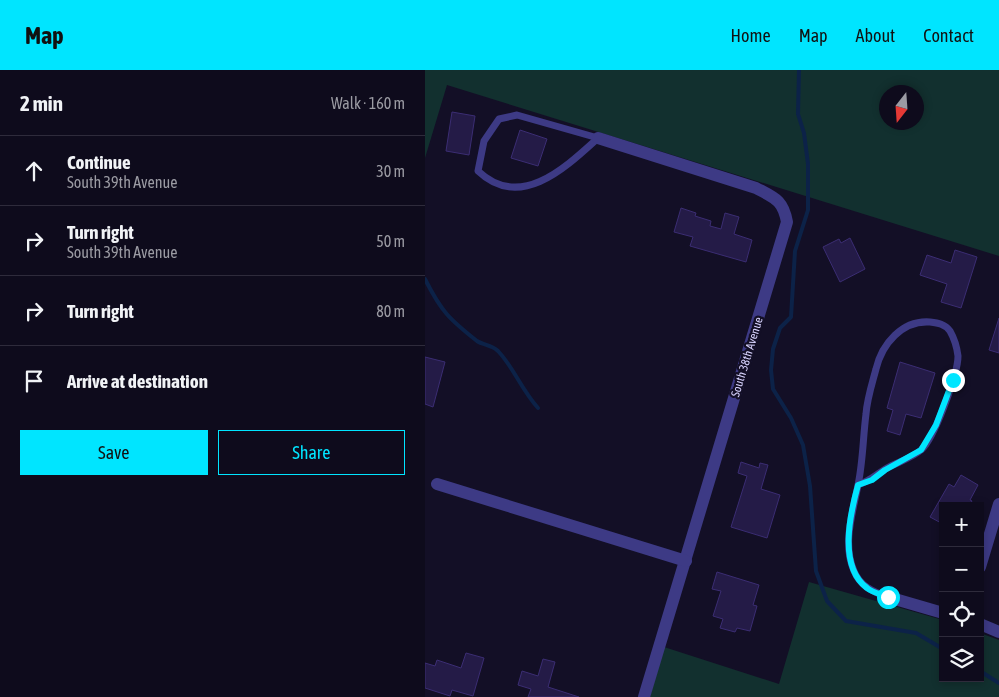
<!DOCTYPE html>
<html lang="en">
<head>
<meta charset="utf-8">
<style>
	body { margin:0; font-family:"Asap Condensed",sans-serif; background:#171425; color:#f1f3f6 }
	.controls { position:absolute; right:15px; bottom:15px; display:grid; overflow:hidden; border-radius:0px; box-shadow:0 2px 8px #0003 }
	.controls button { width:45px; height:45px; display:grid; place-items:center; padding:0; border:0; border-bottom:1px solid #2e2b3b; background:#0e0b1c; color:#f1f3f6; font:25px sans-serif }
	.compass { position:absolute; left:454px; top:15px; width:45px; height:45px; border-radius:50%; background:#0e0b1c; box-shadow:0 2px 8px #0003; rotate:197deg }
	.stop { position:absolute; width:15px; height:15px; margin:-11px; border:4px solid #00e5ff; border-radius:50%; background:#fff }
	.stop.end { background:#00e5ff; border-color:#fff; box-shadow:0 1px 5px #0008 }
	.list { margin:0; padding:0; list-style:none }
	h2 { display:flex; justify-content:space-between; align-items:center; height:65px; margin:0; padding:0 20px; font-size:21px }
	h2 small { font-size:16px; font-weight:400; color:#9b9ba3 }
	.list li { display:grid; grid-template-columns:32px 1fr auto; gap:15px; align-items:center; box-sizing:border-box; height:70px; padding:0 20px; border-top:1px solid #2e2b3b }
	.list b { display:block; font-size:19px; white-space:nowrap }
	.list p { margin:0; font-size:16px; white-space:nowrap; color:#9b9ba3 }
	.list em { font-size:16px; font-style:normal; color:#9b9ba3 }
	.actions { display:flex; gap:10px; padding:15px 20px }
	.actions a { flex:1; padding:11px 0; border:1px solid #00e5ff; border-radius:0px; text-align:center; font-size:18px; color:#00e5ff }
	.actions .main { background:#00e5ff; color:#111 }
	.icon { flex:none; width:28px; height:28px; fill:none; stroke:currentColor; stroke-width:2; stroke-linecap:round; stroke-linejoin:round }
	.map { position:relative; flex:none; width:574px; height:627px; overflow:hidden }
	header { display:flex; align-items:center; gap:30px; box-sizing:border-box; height:70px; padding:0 25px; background:#00e5ff; color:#111 }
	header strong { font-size:24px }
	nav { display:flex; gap:28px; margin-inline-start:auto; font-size:18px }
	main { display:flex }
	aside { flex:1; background:#0e0b1c }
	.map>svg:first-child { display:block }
	.green { fill:#12302f; fill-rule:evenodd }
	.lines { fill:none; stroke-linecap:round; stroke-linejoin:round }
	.stream { stroke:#0c2248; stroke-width:4 }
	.building { fill:#241b47; stroke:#3b2d73 }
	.lane { stroke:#3d3a85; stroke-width:7 }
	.street { stroke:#3d3a85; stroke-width:12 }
	.route { stroke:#00e5ff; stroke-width:6 }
	.labels { text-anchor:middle; stroke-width:4.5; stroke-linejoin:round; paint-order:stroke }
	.street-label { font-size:12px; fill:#d9d4ff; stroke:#130f26 }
</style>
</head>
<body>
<header>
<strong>Map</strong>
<nav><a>Home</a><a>Map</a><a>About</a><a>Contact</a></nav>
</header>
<main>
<aside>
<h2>2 min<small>Walk · 160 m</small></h2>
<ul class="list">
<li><svg class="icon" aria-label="ahead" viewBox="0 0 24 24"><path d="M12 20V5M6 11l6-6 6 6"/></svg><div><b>Continue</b><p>South 39th Avenue</p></div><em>30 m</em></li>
<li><svg class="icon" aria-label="right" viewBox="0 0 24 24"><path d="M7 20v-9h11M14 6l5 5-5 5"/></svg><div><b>Turn right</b><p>South 39th Avenue</p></div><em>50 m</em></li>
<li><svg class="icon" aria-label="right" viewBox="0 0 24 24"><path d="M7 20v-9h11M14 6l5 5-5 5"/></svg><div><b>Turn right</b></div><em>80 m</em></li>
<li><svg class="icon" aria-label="arrive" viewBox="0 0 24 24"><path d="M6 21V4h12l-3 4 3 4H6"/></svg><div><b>Arrive at destination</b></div></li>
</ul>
<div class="actions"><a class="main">Save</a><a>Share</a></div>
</aside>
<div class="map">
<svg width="574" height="627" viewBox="0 0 574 627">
	<rect width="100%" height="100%" fill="#130f26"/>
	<!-- green -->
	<g class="green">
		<path d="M0,0H574V186L22,15L0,88ZM462,22H492V52H462Z"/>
		<polygon points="384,512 518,550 518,608 555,608 555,563 574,570 574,627 225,627 239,577 354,614"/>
	</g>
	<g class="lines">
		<!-- stream -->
		<g class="stream">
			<polyline points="374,0 373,44 379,63 383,94 383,140 370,181 366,247 355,258 348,279 346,300 348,319 366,348 378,375 385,416 391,501 402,531 421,551 491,563 518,579"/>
			<path d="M0,209C16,241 24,249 52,271C58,275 67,275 73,281C89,298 96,319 113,338"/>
			<polyline points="555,601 574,613"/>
		</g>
	</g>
	<!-- building -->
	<g class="building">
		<polygon points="27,42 50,46 44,85 21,81"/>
		<polygon points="95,60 122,69 113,96 86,88"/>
		<polygon points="256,138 271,143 270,146 286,151 285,156 296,159 300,143 314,147 309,164 327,170 321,192 265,176 268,167 249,162"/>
		<polygon points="425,168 440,199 415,212 398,177 414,169 416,173"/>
		<polygon points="530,180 552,187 536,238 516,232 522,214 495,205 502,185 526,193"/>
		<polygon points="574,248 574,283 564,280"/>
		<polygon points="0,287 20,292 8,337 0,334"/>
		<polygon points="475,292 510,303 496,348 481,344 475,365 462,361 468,340 462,338"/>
		<polygon points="316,392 334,398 335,393 343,395 336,419 355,425 342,468 306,457 322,406 313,403"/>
		<polygon points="536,405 553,415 545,430 547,431 544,436 518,436 518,454 505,447 524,414 529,417"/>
		<polygon points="292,502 334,515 328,535 332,536 325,561 312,558 310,562 295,558 298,549 288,546 296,521 287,519"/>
		<polygon points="41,583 59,588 48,626 27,620 25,626 0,618 0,593 10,596 12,590 36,598"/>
		<polygon points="118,589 130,592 123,617 154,627 103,627 106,619 93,615 97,601 113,606"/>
	</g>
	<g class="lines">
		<!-- lane -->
		<g class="lane">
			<path d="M92,45L173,68C140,98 95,141 53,101L59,71L74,49Z"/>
			<path d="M433,415C445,411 452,404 462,398C473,392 487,388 496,380C509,369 533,304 533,286C532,278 529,268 525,261C520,254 513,253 505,252C477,250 457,274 451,299C447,314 442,329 441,344C438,367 438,392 433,415C428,442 417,474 429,501C435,516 448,522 463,527"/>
		</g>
		<!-- street -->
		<g class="street">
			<path d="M173,68L331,118C350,128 358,130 362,152L219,627"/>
			<polyline points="12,414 261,491"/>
			<polyline points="555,497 574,434"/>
			<polyline points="463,527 518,543"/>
			<polyline points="555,554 574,562"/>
		</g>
	</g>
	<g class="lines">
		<!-- route -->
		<path class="route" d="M463,527C456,524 448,523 442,518C413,496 425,444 433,415L447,410L460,400L496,380L511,355L528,310"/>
	</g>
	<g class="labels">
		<!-- street labels -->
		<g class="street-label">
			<text transform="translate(322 287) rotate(-73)" y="4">South 38th Avenue</text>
		</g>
	</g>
</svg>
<div class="controls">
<button>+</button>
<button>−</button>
<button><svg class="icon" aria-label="locate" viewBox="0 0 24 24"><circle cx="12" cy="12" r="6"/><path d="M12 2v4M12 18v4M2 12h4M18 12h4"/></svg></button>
<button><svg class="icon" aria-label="layers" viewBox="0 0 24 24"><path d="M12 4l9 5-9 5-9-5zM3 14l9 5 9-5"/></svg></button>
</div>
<svg class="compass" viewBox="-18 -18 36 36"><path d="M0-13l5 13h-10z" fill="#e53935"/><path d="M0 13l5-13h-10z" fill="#9b9ba3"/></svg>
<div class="stop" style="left:463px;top:527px"></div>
<div class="stop end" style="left:528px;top:310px"></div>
</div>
</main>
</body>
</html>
